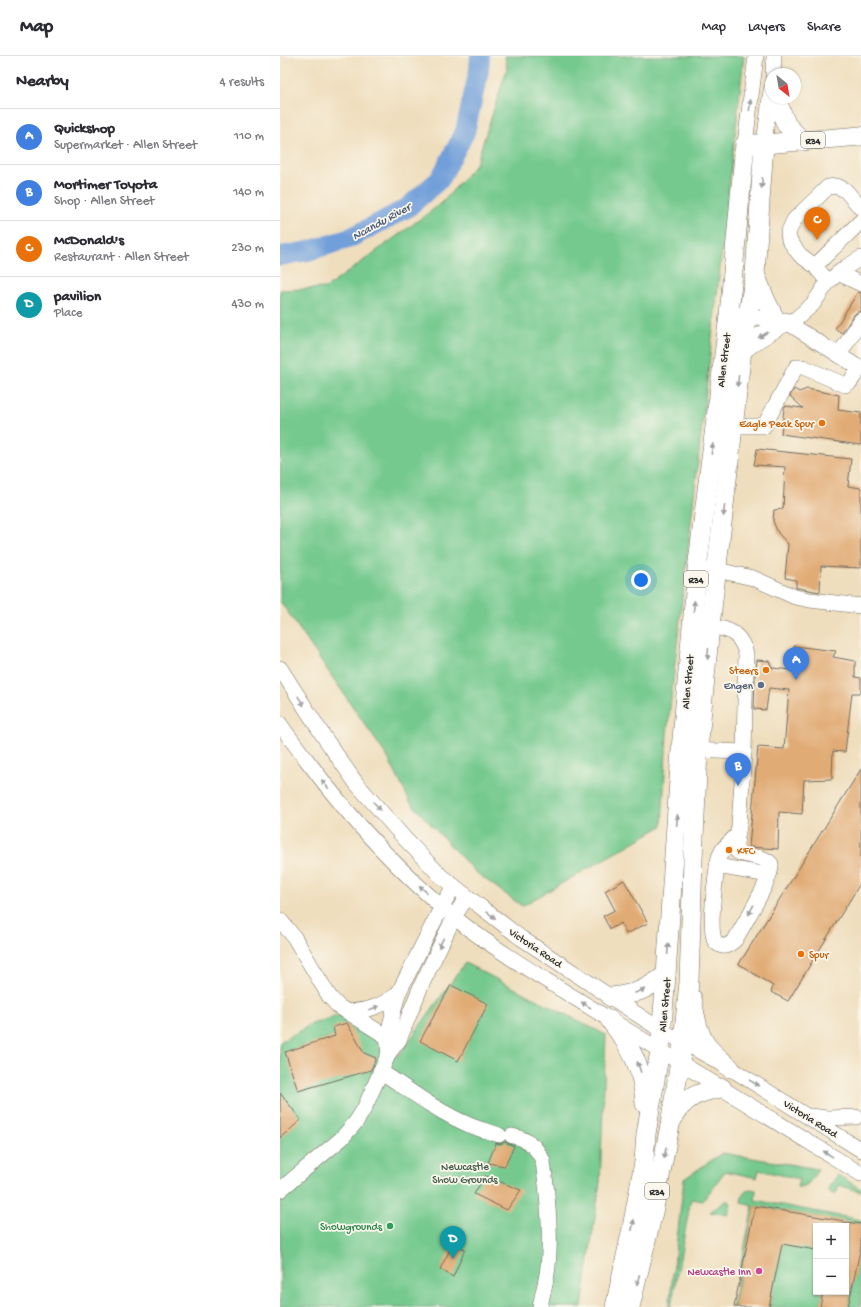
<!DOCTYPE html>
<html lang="en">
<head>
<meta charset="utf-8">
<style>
	body { margin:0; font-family:"Gochi Hand",sans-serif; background:#f7f7f7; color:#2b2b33 }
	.controls { position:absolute; right:12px; bottom:12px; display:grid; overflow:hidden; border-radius:0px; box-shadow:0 1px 3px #0004 }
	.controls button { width:36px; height:36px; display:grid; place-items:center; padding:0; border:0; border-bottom:1px solid #e1e1e2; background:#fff; color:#2b2b33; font:20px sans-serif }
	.compass { position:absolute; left:485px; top:12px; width:36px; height:36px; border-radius:50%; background:#fff; box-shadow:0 1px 3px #0004; rotate:149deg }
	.you { position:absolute; left:361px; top:524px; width:14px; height:14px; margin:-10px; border:3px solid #fff; border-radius:50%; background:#1a73e8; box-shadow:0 0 0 6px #1a73e833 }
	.badge { display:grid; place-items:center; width:26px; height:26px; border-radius:50%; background:#d93025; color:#fff; font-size:13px; font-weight:700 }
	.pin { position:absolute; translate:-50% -33px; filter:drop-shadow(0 1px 2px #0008) }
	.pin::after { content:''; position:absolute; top:21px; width:14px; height:12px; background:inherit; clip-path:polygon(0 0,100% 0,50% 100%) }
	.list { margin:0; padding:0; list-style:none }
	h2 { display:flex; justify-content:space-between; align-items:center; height:52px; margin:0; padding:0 16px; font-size:17px }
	h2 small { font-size:13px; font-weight:400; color:#7c7c81 }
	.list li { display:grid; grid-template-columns:26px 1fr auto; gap:12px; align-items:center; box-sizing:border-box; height:56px; padding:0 16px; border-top:1px solid #e1e1e2 }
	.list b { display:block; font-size:15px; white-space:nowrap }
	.list p { margin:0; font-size:13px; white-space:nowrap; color:#7c7c81 }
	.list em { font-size:13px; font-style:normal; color:#7c7c81 }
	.map { position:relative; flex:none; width:581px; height:1251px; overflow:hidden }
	header { display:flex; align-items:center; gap:24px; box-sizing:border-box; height:56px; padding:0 20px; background:#fff; border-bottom:1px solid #e1e1e2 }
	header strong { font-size:19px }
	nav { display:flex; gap:22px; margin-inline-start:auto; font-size:14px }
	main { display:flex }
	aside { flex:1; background:#fff }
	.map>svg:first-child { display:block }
	.green { fill:#74c98e; stroke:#507a5c }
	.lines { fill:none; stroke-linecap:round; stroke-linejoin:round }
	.river { stroke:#719fd9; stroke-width:20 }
	.building { fill:#e1ab75 }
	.minor-casing { stroke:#706a5e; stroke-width:16 }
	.major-casing { stroke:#706a5e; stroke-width:20 }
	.minor { stroke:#fff; stroke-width:15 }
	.major { stroke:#fff; stroke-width:19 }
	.oneway { fill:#a0a0a0 }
	.food-dot { fill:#e8710a; stroke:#fbf7ec; stroke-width:1.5 }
	.service-dot { fill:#5c6f8a; stroke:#fbf7ec; stroke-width:1.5 }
	.leisure-dot { fill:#2e9e5b; stroke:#fbf7ec; stroke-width:1.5 }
	.hotel-dot { fill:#d1479c; stroke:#fbf7ec; stroke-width:1.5 }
	.labels { text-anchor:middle; stroke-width:3.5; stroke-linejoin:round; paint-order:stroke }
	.shield { fill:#fbf7ec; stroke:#696865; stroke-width:1 }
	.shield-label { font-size:10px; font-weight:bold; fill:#2b2b2b }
	.street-label { font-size:11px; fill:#2b2b2b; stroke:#fbf7ec }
	.food-label { font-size:11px; fill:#c56008; stroke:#fbf7ec; text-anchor:end }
	.service-label { font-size:11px; fill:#4e5e75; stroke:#fbf7ec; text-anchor:end }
	.park-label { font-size:11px; fill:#415a49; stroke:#fbf7ec }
	.leisure-label { font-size:11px; fill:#27864d; stroke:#fbf7ec; text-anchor:end }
	.hotel-label { font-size:11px; fill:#b23c85; stroke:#fbf7ec; text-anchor:end }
	.water-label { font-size:12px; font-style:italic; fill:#475971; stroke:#fbf7ec }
</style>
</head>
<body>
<header>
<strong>Map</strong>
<nav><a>Map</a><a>Layers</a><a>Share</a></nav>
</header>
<main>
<aside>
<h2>Nearby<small>4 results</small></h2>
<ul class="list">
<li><span class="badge" style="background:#3f7fe0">A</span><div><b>Quickshop</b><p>Supermarket · Allen Street</p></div><em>110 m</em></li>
<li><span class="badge" style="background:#3f7fe0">B</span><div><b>Mortimer Toyota</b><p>Shop · Allen Street</p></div><em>140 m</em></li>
<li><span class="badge" style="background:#e8710a">C</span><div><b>McDonald's</b><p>Restaurant · Allen Street</p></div><em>230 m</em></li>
<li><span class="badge" style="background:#0f9aa8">D</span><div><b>pavilion</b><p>Place</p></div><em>430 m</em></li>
</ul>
</aside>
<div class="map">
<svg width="581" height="1251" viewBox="0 0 581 1251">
	<rect width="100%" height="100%" fill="#fbf7ec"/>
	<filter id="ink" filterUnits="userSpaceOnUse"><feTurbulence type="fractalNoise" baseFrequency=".025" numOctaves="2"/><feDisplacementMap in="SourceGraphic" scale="8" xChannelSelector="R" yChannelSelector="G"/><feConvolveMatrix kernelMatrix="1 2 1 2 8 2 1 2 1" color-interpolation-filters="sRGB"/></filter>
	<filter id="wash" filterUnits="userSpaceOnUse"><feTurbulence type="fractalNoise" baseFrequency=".012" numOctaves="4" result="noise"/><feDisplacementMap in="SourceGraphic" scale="16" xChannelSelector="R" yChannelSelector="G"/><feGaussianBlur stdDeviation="0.9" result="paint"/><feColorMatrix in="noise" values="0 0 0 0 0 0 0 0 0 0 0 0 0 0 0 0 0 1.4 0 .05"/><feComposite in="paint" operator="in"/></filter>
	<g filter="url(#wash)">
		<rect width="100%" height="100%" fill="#efdebd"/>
		<!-- green -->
		<g class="green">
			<polygon points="225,0 464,0 387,678 382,770 242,850 194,815 130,746 108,702 0,545 0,234 46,232 162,147 196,108 227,13"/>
			<polygon points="185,907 326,979 320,1126 302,1251 0,1251 0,986 32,968 60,959 119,999"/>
			<path d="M442,1097L538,1113C533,1121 529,1132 517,1131L519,1123L479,1114L477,1122L445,1115L423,1145L411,1143L391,1251H389L404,1123Z"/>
			<polygon points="558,1119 581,1133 581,1136 559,1129 556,1138 552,1138 549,1135 549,1130"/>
			<path d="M470,1133L476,1134L475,1144L581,1164V1168L475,1150L454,1251H452L473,1150L461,1147C462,1140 463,1136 470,1133Z"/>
			<polygon points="446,1145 449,1145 451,1147 448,1159 430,1156"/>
			<polygon points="503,1178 536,1194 536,1236 543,1236 540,1251 489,1251"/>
			<polygon points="581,1190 581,1251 568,1251"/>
		</g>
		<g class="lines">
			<!-- river -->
			<polyline class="river" points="0,200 28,195 68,183 127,152 160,123 185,76 199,14 200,0"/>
		</g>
		<g id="blocks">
			<!-- building -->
			<g class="building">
				<polygon points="578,236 581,237 581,255 577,256 574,259 562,277 555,273"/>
				<polygon points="514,333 519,336 527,333 559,339 558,354 581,357 581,389 501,378 504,353 505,350 523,352 510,340"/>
				<polygon points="477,393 571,403 568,430 581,432 581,512 541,510 540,536 518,532 516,532 516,524 505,522 508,488 498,477 493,465 494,454 503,453 505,411 474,409"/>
				<polygon points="514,590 556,595 553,601 575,605 575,621 581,622 581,637 572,637 565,696 553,695 552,723 524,724 522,758 499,756 498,793 469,791 478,691 504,693 509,634 489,632 486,654 474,653 475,621 477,604 489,605 492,612 512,614"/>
				<polygon points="581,713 581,826 508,945 491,936 493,930 459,908"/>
				<polygon points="344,824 368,867 346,878 341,867 330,873 323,860 335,854 325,835"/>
				<polygon points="171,929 208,948 178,1005 140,985"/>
				<polygon points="67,967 84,997 96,1002 91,1014 18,1035 5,996 55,980 53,971"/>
				<polygon points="0,1037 21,1064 0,1082"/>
				<polygon points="225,1086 234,1090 225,1110 208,1107 216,1087 220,1088"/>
				<polygon points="205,1120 241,1134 227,1154 194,1138"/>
				<polygon points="475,1150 564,1165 564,1170 536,1170 536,1194 502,1188 489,1251 454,1251"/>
				<polygon points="566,1166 581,1168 581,1190 568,1251 540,1251 543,1236 566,1236"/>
				<polygon points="173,1188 185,1193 173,1221 160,1213"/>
			</g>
		</g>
	</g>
	<g filter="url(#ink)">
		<use href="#blocks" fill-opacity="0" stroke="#706a5e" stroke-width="1"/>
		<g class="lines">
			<!-- minor casing -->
			<g class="minor-casing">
				<g id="minor">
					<polyline points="493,18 494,0"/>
					<polyline points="465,88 476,0"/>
					<polyline points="484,88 491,34"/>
					<polyline points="535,210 581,165"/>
					<polyline points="558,217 581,228"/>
					<polyline points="548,226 535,210 520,199 509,184 508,177 514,164 548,131 557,130 565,134 581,152"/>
					<polyline points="458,259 495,263 508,267 517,262 533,248 548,226 566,211 581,202"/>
					<polyline points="508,267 581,313"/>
					<polyline points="559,299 581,264"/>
					<polyline points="453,370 484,370 516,311 523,311 565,329 570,326 580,312"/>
					<polyline points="426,514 437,514 473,522 515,541 530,544 581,550"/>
					<path d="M420,571C443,570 460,574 466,598L464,696L459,770L455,793C461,803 482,797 491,808C493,822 463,869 455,884C451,887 447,891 442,890C439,889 436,887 435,885C428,873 436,816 439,801L443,793L457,779"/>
					<polyline points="0,612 44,681 76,727 125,783 162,821 241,882 381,974 450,1012 581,1094"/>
					<path d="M0,668C9,681 19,694 29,707C71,763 119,816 174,861C199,882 228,900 256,918L581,1118"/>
					<polyline points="408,694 464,696"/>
					<polyline points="437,810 489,819"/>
					<polyline points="0,864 14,881 49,940 58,950 107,981 116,984"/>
					<path d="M68,956C91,954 99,951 118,938"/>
					<polyline points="109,997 107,981 118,938 162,850 174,830"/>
					<path d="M100,1015C128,1033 156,1055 187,1068C197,1073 208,1075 219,1079"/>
					<polyline points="531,1060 547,1062 576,1061"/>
					<path d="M232,1080C248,1083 256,1090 263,1105C268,1138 272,1185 267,1218C265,1229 262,1240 260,1251"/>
					<polyline points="0,1134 61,1083 76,1066 84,1053 109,997 119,984 141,930 174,861 187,841"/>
				</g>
			</g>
			<!-- major casing -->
			<g class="major-casing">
				<g id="major">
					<polyline points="496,42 506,68 522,85"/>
					<polyline points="475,218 486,245 495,263"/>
					<polyline points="462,294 480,281 505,266"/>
					<path d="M331,941C357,938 365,934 386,919"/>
					<path d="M412,942C415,958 417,976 427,990C434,998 442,1005 450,1012"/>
					<path d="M330,964C352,993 363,1012 365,1048"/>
					<path d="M392,1064C404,1041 418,1036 442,1032"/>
					<polyline points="335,1251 352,1172 364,1106 366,1078 380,994 386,919 401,694 417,514 449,259 465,88 484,88 581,80"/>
					<polyline points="350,1251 374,1152 390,1069 403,986 409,926 413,804 418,694 430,570 462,294 475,218 484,88"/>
				</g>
			</g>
			<!-- minor -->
			<use href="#minor" class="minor"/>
			<!-- major -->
			<use href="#major" class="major"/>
		</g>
		<!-- one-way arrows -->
		<defs><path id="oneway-solid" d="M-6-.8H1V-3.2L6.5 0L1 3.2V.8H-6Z"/></defs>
		<g class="oneway">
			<use href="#oneway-solid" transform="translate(470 49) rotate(-83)"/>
			<use href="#oneway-solid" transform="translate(482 127) rotate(94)"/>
			<use href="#oneway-solid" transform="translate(483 279) rotate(149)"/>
			<use href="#oneway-solid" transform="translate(458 325) rotate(97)"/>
			<use href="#oneway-solid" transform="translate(432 393) rotate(-83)"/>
			<use href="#oneway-solid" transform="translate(444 455) rotate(96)"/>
			<use href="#oneway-solid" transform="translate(414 550) rotate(-85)"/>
			<use href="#oneway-solid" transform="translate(428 598) rotate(95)"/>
			<use href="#oneway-solid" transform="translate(21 645) rotate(58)"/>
			<use href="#oneway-solid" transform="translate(45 728) rotate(-129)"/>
			<use href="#oneway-solid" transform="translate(97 750) rotate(49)"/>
			<use href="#oneway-solid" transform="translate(397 764) rotate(-86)"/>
			<use href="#oneway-solid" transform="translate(143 833) rotate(-138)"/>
			<use href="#oneway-solid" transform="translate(471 854) rotate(118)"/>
			<use href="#oneway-solid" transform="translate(211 859) rotate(37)"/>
			<use href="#oneway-solid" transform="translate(161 887) rotate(116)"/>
			<use href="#oneway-solid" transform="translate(388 893) rotate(-86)"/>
			<use href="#oneway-solid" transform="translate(360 935) rotate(-21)"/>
			<use href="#oneway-solid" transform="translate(306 949) rotate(-148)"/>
			<use href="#oneway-solid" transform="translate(94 952) rotate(-19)"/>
			<use href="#oneway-solid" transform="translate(359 1011) rotate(-109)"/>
			<use href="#oneway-solid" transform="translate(474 1027) rotate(32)"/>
			<use href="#oneway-solid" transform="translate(385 1097) rotate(101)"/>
			<use href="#oneway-solid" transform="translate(548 1098) rotate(-148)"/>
			<use href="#oneway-solid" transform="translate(353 1169) rotate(-79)"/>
			<use href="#oneway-solid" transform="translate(358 1224) rotate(104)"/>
		</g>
	</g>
	<!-- markers -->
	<g class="food-dot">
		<circle cx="542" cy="367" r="4"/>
		<circle cx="486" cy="614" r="4"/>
		<circle cx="449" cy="794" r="4"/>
		<circle cx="521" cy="898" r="4"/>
	</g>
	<circle class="service-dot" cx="481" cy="629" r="4"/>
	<circle class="leisure-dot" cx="110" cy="1170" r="4"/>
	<circle class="hotel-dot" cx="479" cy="1215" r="4"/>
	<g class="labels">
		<!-- shield labels -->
		<g class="shield">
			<rect x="521" y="76" width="24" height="16" rx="3"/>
			<rect x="404" y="515" width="24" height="16" rx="3"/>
			<rect x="365" y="1127" width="24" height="16" rx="3"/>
		</g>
		<g class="shield-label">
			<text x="533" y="88">R34</text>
			<text x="416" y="527">R34</text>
			<text x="377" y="1139">R34</text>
		</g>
		<!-- street labels -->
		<g class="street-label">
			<text transform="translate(443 304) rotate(-83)" y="4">Allen Street</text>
			<text transform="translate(407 626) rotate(-85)" y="4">Allen Street</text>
			<text transform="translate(256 891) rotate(34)" y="4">Victoria Road</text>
			<text transform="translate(384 949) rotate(-85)" y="4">Allen Street</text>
			<text transform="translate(531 1062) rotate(32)" y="4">Victoria Road</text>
		</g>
		<!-- food labels -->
		<g class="food-label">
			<text x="534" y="371">Eagle Peak Spur</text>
			<text x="478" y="618">Steers</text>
			<text x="457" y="798" text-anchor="start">KFC</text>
			<text x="529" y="902" text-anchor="start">Spur</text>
		</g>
		<!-- service labels -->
		<g class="service-label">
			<text x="473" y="633">Engen</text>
		</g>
		<!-- park labels -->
		<g class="park-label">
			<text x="185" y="1114">Newcastle<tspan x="185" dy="13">Show Grounds</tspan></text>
		</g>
		<!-- leisure labels -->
		<g class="leisure-label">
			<text x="102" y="1174">Showgrounds</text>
		</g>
		<!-- hotel labels -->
		<g class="hotel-label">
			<text x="471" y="1219">Newcastle Inn</text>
		</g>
		<!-- water labels -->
		<g class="water-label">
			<text transform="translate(101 165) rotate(-29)" y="4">Ncandu River</text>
		</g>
	</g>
</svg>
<div class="controls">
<button>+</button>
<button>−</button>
</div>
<svg class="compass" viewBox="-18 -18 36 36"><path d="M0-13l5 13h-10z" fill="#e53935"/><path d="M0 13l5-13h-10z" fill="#7c7c81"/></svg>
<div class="you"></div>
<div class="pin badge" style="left:516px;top:624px;background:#3f7fe0">A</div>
<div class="pin badge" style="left:458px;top:730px;background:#3f7fe0">B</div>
<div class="pin badge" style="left:537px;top:184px;background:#e8710a">C</div>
<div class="pin badge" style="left:173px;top:1203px;background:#0f9aa8">D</div>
</div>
</main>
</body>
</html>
